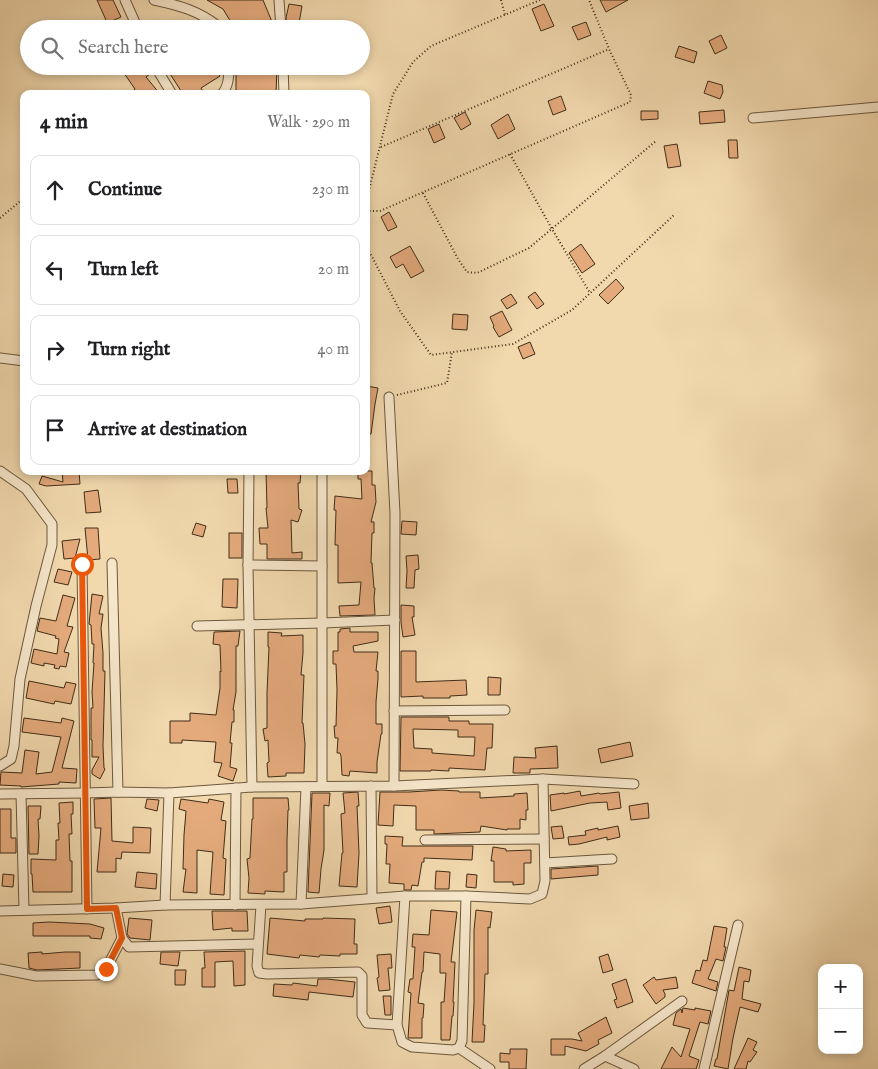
<!DOCTYPE html>
<html lang="en">
<head>
<meta charset="utf-8">
<style>
	body { margin:0; font-family:"IM FELL English",serif; background:#f6f6f6; color:#202124 }
	.controls { position:absolute; right:15px; bottom:15px; display:grid; overflow:hidden; border-radius:10px; box-shadow:0 2px 8px #0003 }
	.controls button { width:45px; height:45px; display:grid; place-items:center; padding:0; border:0; border-bottom:1px solid #e0e0e0; background:#fff; color:#202124; font:25px sans-serif }
	.stop { position:absolute; width:15px; height:15px; margin:-11px; border:4px solid #ea580c; border-radius:50%; background:#fff }
	.stop.end { background:#ea580c; border-color:#fff; box-shadow:0 1px 5px #0008 }
	.list { margin:0; padding:0; list-style:none }
	h2 { display:flex; justify-content:space-between; align-items:center; height:65px; margin:0; padding:0 20px; font-size:21px }
	h2 small { font-size:16px; font-weight:400; color:#757577 }
	.list li { display:grid; grid-template-columns:32px 1fr auto; gap:15px; align-items:center; box-sizing:border-box; height:70px; margin:0 10px 10px; padding:0 10px; border:1px solid #e0e0e0; border-radius:10px }
	.list b { display:block; font-size:19px; white-space:nowrap }
	.list em { font-size:16px; font-style:normal; color:#757577 }
	.icon { flex:none; width:28px; height:28px; fill:none; stroke:currentColor; stroke-width:2; stroke-linecap:round; stroke-linejoin:round }
	.map { position:relative; flex:none; width:878px; height:1069px; overflow:hidden }
	.search { position:absolute; background:#fff; box-shadow:0 2px 8px #0003; left:20px; top:20px; width:350px; height:55px; display:flex; align-items:center; gap:12px; box-sizing:border-box; padding:0 18px; border-radius:28px; color:#757577; font-size:19px }
	.panel { position:absolute; background:#fff; box-shadow:0 2px 8px #0003; left:20px; top:90px; width:350px; height:385px; border-radius:10px }
	.map>svg:first-child { display:block }
	.building { fill:#e4aa7c; stroke:#402d18; fill-rule:evenodd }
	.lines { fill:none; stroke-linecap:round; stroke-linejoin:round }
	.minor-casing { stroke:#6c583d; stroke-width:11 }
	.path { stroke:#402d18; stroke-width:2; stroke-dasharray:1 2.5; stroke-linecap:butt }
	.minor { stroke:#f6e6ca; stroke-width:9 }
	.route { stroke:#ea580c; stroke-width:6 }
</style>
</head>
<body>
<div class="map">
<svg width="878" height="1069" viewBox="0 0 878 1069">
	<rect width="100%" height="100%" fill="#f1d8ad"/>
	<filter id="stains"><feTurbulence type="fractalNoise" baseFrequency=".004" numOctaves="4"/><feColorMatrix values="0 0 0 0 .2 0 0 0 0 .09 0 0 0 0 .02 0 0 0 .5 -.17"/></filter>
	<radialGradient id="worn" r=".72"><stop offset=".6" stop-color="#630" stop-opacity="0"/><stop offset="1" stop-color="#630" stop-opacity=".3"/></radialGradient>
	<!-- building -->
	<g class="building">
		<polygon points="97,0 113,0 121,17 114,20 119,29 110,29"/>
		<polygon points="207,0 263,0 275,29 235,29 223,9"/>
		<polygon points="600,0 628,0 606,12"/>
		<polygon points="289,4 302,6 298,29 287,29 286,18"/>
		<polygon points="544,4 554,26 541,31 532,9"/>
		<polygon points="586,22 591,35 578,40 572,27"/>
		<polygon points="721,35 727,48 715,54 709,41"/>
		<polygon points="679,46 697,52 694,63 675,57"/>
		<polygon points="119,66 145,66 150,74 146,77 160,94 130,94 135,89"/>
		<polygon points="165,66 214,66 220,76 201,88 205,94 183,94"/>
		<polygon points="236,66 277,66 276,94 236,94"/>
		<polygon points="708,81 722,85 723,92 720,99 704,93"/>
		<polygon points="561,96 566,110 553,115 548,101"/>
		<polygon points="724,110 725,122 700,124 699,112"/>
		<polygon points="641,111 658,111 658,119 641,120"/>
		<polygon points="465,112 471,124 461,130 454,118"/>
		<polygon points="508,114 515,129 498,139 491,125"/>
		<polygon points="439,124 445,138 434,143 428,129"/>
		<polygon points="728,140 737,140 738,158 729,158"/>
		<polygon points="677,144 681,166 668,168 664,146"/>
		<polygon points="389,212 397,227 388,231 381,217"/>
		<polygon points="581,244 595,264 582,273 569,253"/>
		<polygon points="410,246 424,271 411,278 403,264 396,268 390,257"/>
		<polygon points="616,279 624,288 608,304 599,295"/>
		<polygon points="535,292 544,304 537,309 528,297"/>
		<polygon points="511,294 517,303 507,309 501,300"/>
		<polygon points="502,311 512,330 499,337 493,327 494,326 490,317"/>
		<polygon points="453,314 468,315 467,330 452,329"/>
		<polygon points="530,342 535,354 523,359 518,347"/>
		<polygon points="366,386 378,388 375,404 371,434 366,434"/>
		<polygon points="62,471 79,471 80,484 46,486 39,484 42,476 63,482"/>
		<polygon points="266,471 301,471 300,483 298,483 299,509 302,510 298,522 291,520 292,553 302,552 302,559 267,559 267,544 260,544 259,528 268,528 266,508 267,508"/>
		<polygon points="358,471 372,471 372,485 375,485 376,502 371,522 374,522 374,533 372,533 371,563 372,563 374,588 375,588 374,598 375,615 340,616 339,606 359,605 361,582 338,583 338,545 335,545 336,510 334,510 335,496 362,499 361,479 358,479"/>
		<polygon points="227,479 237,479 238,493 228,493"/>
		<polygon points="98,490 101,512 86,513 84,492"/>
		<polygon points="402,521 417,522 416,535 401,534"/>
		<polygon points="196,523 206,526 203,537 192,534"/>
		<polygon points="85,528 98,528 100,559 88,560"/>
		<rect x="229" y="533" width="13" height="25"/>
		<polygon points="80,539 75,558 64,559 62,541"/>
		<polygon points="418,555 419,569 415,570 414,588 406,588 407,571 406,556"/>
		<polygon points="58,569 72,572 68,585 54,582"/>
		<polygon points="223,579 238,579 237,608 222,607"/>
		<polygon points="92,594 103,596 99,614 103,614 101,628 103,653 103,671 105,671 103,746 104,768 105,769 100,779 92,774 92,770 99,757 92,757 92,740 91,740 91,708 93,708 92,692 94,663 93,663 94,644 92,644 91,625 89,624"/>
		<polygon points="63,595 75,598 67,626 73,627 64,652 69,653 66,667 60,666 59,669 54,668 55,665 44,663 44,666 31,663 34,649 57,654 59,639 55,638 56,636 37,631 40,618 56,621"/>
		<polygon points="401,605 414,606 414,617 412,617 415,635 403,637 401,622"/>
		<polygon points="350,628 350,632 378,632 378,641 353,646 354,652 378,652 376,671 378,671 378,679 376,702 376,724 382,724 382,734 381,734 377,762 377,773 350,771 349,776 342,775 341,756 340,753 337,753 338,738 335,738 334,726 336,726 337,690 336,664 333,664 333,651 338,651 338,632 340,632 340,629"/>
		<polygon points="240,631 238,646 236,646 236,692 233,710 234,710 234,722 232,722 230,743 232,743 230,767 237,769 233,781 218,776 222,763 214,762 216,742 182,740 182,743 170,743 170,721 190,721 190,713 216,715 220,688 220,671 221,672 220,645 213,644 214,632"/>
		<polygon points="268,632 282,633 281,636 303,635 303,653 301,675 304,675 302,723 303,723 305,744 304,773 286,773 286,776 268,777 267,763 269,762 268,740 265,741 263,729 267,728 267,693 269,647 268,647"/>
		<polygon points="401,651 416,651 416,682 466,680 467,695 450,696 450,698 423,698 423,696 401,697"/>
		<polygon points="488,677 501,678 500,695 488,695"/>
		<polygon points="29,681 64,688 66,682 76,684 71,704 55,701 54,704 26,698"/>
		<path d="M401,717H449V721H469V724H493L492,748H487L485,770L449,768V771L431,770V771H400ZM413,729L458,730V737H475L474,756L432,753V749L414,748Z"/>
		<polygon points="24,718 61,723 62,718 74,721 62,768 77,769 76,783 59,782 59,784 21,787 21,786 0,785 1,772 22,773 25,750 39,752 36,774 52,772 61,737 22,732"/>
		<polygon points="630,742 633,756 601,763 598,749"/>
		<polygon points="557,746 558,768 530,769 530,773 513,773 514,757 536,758 535,748"/>
		<polygon points="441,790 459,791 459,792 480,792 480,798 514,796 514,794 527,793 528,810 526,810 526,820 520,819 520,829 507,829 507,830 481,826 480,832 434,834 434,830 416,830 416,806 394,805 393,826 378,825 380,792 409,792"/>
		<polygon points="580,791 581,796 599,793 600,794 619,792 621,808 608,810 607,802 590,803 551,811 550,795 564,793 564,794"/>
		<polygon points="358,792 359,806 357,806 359,853 357,887 339,886 342,853 343,853 341,814 345,813 343,793"/>
		<polygon points="312,793 330,793 329,806 324,805 324,850 321,869 319,893 308,892"/>
		<polygon points="111,798 112,841 133,843 133,827 151,828 150,853 122,852 121,859 116,858 116,872 97,872 101,828 95,828 94,799"/>
		<polygon points="253,798 288,798 289,810 288,810 287,841 287,872 284,872 284,892 265,891 265,894 248,893 249,878 247,859 250,858 252,819 253,819"/>
		<polygon points="147,799 159,800 157,811 145,808"/>
		<polygon points="181,799 208,803 209,799 224,802 221,820 226,821 223,858 226,859 224,895 210,894 213,852 197,850 197,893 183,892 186,869 183,869 184,835 186,811 179,809"/>
		<polygon points="73,802 73,814 71,814 72,834 69,834 70,861 72,861 72,892 33,892 32,874 31,874 31,859 56,860 56,840 59,840 58,823 60,823 59,803"/>
		<polygon points="648,803 649,818 631,820 629,806"/>
		<polygon points="28,806 41,806 40,819 38,819 39,836 38,854 29,854"/>
		<polygon points="0,809 11,809 11,838 16,838 16,853 0,853"/>
		<polygon points="562,826 564,838 553,839 551,827"/>
		<polygon points="618,826 620,837 607,840 607,837 579,844 569,845 568,837 586,835 585,831 598,828 598,830"/>
		<polygon points="385,836 403,837 402,846 473,846 472,860 424,858 424,862 422,862 418,886 412,885 411,890 404,890 404,884 389,883 390,864 386,864 387,844 385,844"/>
		<polygon points="493,847 506,849 506,851 531,850 531,863 524,863 524,884 513,885 513,882 494,882 494,861 491,861"/>
		<polygon points="598,866 598,875 551,879 551,869"/>
		<polygon points="436,871 450,872 449,889 435,889"/>
		<polygon points="137,872 157,874 156,889 135,887"/>
		<polygon points="3,874 14,875 13,887 2,886"/>
		<polygon points="467,874 477,875 476,888 466,887"/>
		<polygon points="390,906 392,922 379,924 376,908"/>
		<polygon points="431,910 457,912 451,962 455,962 453,1002 454,1002 453,1016 452,1016 450,1040 441,1040 441,1002 444,1002 446,973 440,973 440,954 424,952 423,972 422,972 418,1003 424,1004 423,1018 422,1018 422,1038 408,1038 411,993 408,992 410,979 413,979 415,947 412,947 413,934 429,935"/>
		<polygon points="476,910 492,912 490,928 488,927 488,974 485,974 483,1025 485,1025 484,1042 472,1042 474,1003 474,930"/>
		<polygon points="212,911 247,911 248,931 232,931 232,928 213,930"/>
		<polygon points="129,918 152,920 150,940 130,938 127,934"/>
		<polygon points="270,918 305,921 305,919 323,919 323,918 355,919 354,944 357,944 357,954 340,954 340,956 320,955 319,957 300,955 299,958 267,954"/>
		<polygon points="49,922 90,924 104,928 101,939 90,938 90,936 33,936 33,923"/>
		<polygon points="714,926 727,928 724,947 726,947 723,961 716,959 708,979 718,982 716,991 692,983 696,970 700,971 703,960 707,961"/>
		<polygon points="245,951 245,985 234,986 233,961 215,962 215,987 202,987 202,968 205,968 204,952"/>
		<polygon points="42,952 42,954 65,952 80,952 80,968 37,970 29,968 28,953"/>
		<polygon points="161,952 180,952 178,966 160,964"/>
		<polygon points="391,954 392,968 388,968 390,990 379,991 377,978 379,977 377,955"/>
		<polygon points="608,954 613,970 603,973 599,957"/>
		<polygon points="739,967 751,970 749,982 744,981 742,999 761,1004 758,1012 740,1007 733,1038 728,1069 714,1066 716,1059 717,1059 729,990 734,991"/>
		<polygon points="175,970 186,970 185,985 175,985"/>
		<polygon points="654,977 656,980 676,977 678,988 663,990 665,994 665,997 656,1004 643,985"/>
		<polygon points="318,979 327,979 355,982 353,997 309,992 308,1000 273,996 274,984 292,985 293,983 317,986"/>
		<polygon points="626,979 633,1002 617,1008 614,1000 617,999 612,984"/>
		<polygon points="383,996 391,996 391,1015 385,1015"/>
		<polygon points="683,1008 695,1010 695,1008 711,1011 708,1024 700,1022 689,1056 699,1060 696,1069 661,1069 672,1047 681,1057 690,1029 673,1025 676,1013 681,1009 682,1013"/>
		<polygon points="606,1017 612,1033 598,1040 599,1044 586,1051 565,1046 565,1055 551,1055 551,1039 572,1039 582,1041 578,1033"/>
		<polygon points="748,1038 757,1042 753,1050 757,1052 750,1062 748,1061 746,1069 734,1069"/>
		<polygon points="510,1049 527,1049 526,1069 509,1069 509,1062 500,1062 500,1053 510,1054"/>
	</g>
	<g class="lines">
		<!-- minor casing -->
		<g class="minor-casing">
			<g id="minor">
				<polyline points="125,0 138,29"/>
				<path d="M154,0C178,5 200,11 219,27L220,29"/>
				<polyline points="279,0 281,29"/>
				<polyline points="155,66 172,94"/>
				<polyline points="283,66 284,94"/>
				<path d="M222,94C228,87 230,75 228,66"/>
				<polyline points="753,118 878,107"/>
				<polyline points="0,358 24,361"/>
				<polyline points="389,397 395,513 394,786"/>
				<polyline points="0,471 26,489 52,524 52,545 36,606 20,679 14,746 11,759 0,766"/>
				<polyline points="249,471 248,565 252,787"/>
				<polyline points="322,471 322,786"/>
				<polyline points="112,563 118,792"/>
				<polyline points="82,564 87,909"/>
				<polyline points="248,565 322,566"/>
				<polyline points="197,626 322,623 395,620"/>
				<polyline points="394,711 505,710"/>
				<polyline points="371,786 372,898"/>
				<polyline points="0,794 85,793 118,792 169,793 252,787 394,786 543,779 634,784"/>
				<polyline points="21,794 24,910"/>
				<polyline points="425,840 544,839"/>
				<polyline points="545,863 612,859"/>
				<polyline points="405,896 397,1025 402,1042 412,1047 453,1050 459,1048 462,1041 466,896"/>
				<polyline points="301,904 306,787"/>
				<polyline points="165,905 169,793"/>
				<polyline points="235,905 236,788"/>
				<polyline points="261,905 257,966 259,973 267,974 358,972 362,976 362,1015 367,1023 397,1025"/>
				<polyline points="116,908 122,938 129,947 258,944"/>
				<polyline points="0,911 116,908 165,905 301,904 405,896 466,896 530,899 542,894 545,881 543,779"/>
				<polyline points="0,969 36,976 97,975 106,969 122,938"/>
				<polyline points="459,1048 490,1069"/>
				<polyline points="605,1056 682,1001"/>
				<polyline points="584,1069 605,1056 634,1069"/>
				<polyline points="704,1069 738,925"/>
			</g>
		</g>
		<!-- path -->
		<g class="path">
			<polyline points="501,0 505,15"/>
			<polyline points="381,147 609,49"/>
			<polyline points="510,154 552,229 590,293"/>
			<polyline points="423,193 458,259 467,272 477,273 529,248 656,141"/>
			<polyline points="366,202 393,94 413,62 431,46 540,0"/>
			<polyline points="366,211 380,211 630,102 631,95 609,49 589,0"/>
			<polyline points="0,218 24,198"/>
			<polyline points="366,245 400,311 431,355 513,344 572,310 674,215"/>
			<polyline points="397,395 447,383 452,352"/>
		</g>
		<!-- minor -->
		<use href="#minor" class="minor"/>
	</g>
	<g class="lines">
		<!-- route -->
		<polyline class="route" points="82,564 87,909 116,908 122,938 106,969"/>
	</g>
	<rect width="100%" height="100%" filter="url(#stains)"/>
	<rect width="100%" height="100%" fill="url(#worn)"/>
</svg>
<div class="controls">
<button>+</button>
<button>−</button>
</div>
<div class="stop" style="left:82px;top:564px"></div>
<div class="stop end" style="left:106px;top:969px"></div>
<div class="search"><svg class="icon" aria-label="search" viewBox="0 0 24 24"><circle cx="10" cy="10" r="6"/><path d="M15 15l6 6"/></svg>Search here</div>
<section class="panel">
<h2>4 min<small>Walk · 290 m</small></h2>
<ul class="list">
<li><svg class="icon" aria-label="ahead" viewBox="0 0 24 24"><path d="M12 20V5M6 11l6-6 6 6"/></svg><div><b>Continue</b></div><em>230 m</em></li>
<li><svg class="icon" aria-label="left" viewBox="0 0 24 24"><path d="M17 20v-9H6M10 6l-5 5 5 5"/></svg><div><b>Turn left</b></div><em>20 m</em></li>
<li><svg class="icon" aria-label="right" viewBox="0 0 24 24"><path d="M7 20v-9h11M14 6l5 5-5 5"/></svg><div><b>Turn right</b></div><em>40 m</em></li>
<li><svg class="icon" aria-label="arrive" viewBox="0 0 24 24"><path d="M6 21V4h12l-3 4 3 4H6"/></svg><div><b>Arrive at destination</b></div></li>
</ul>
</section>
</div>
</body>
</html>
